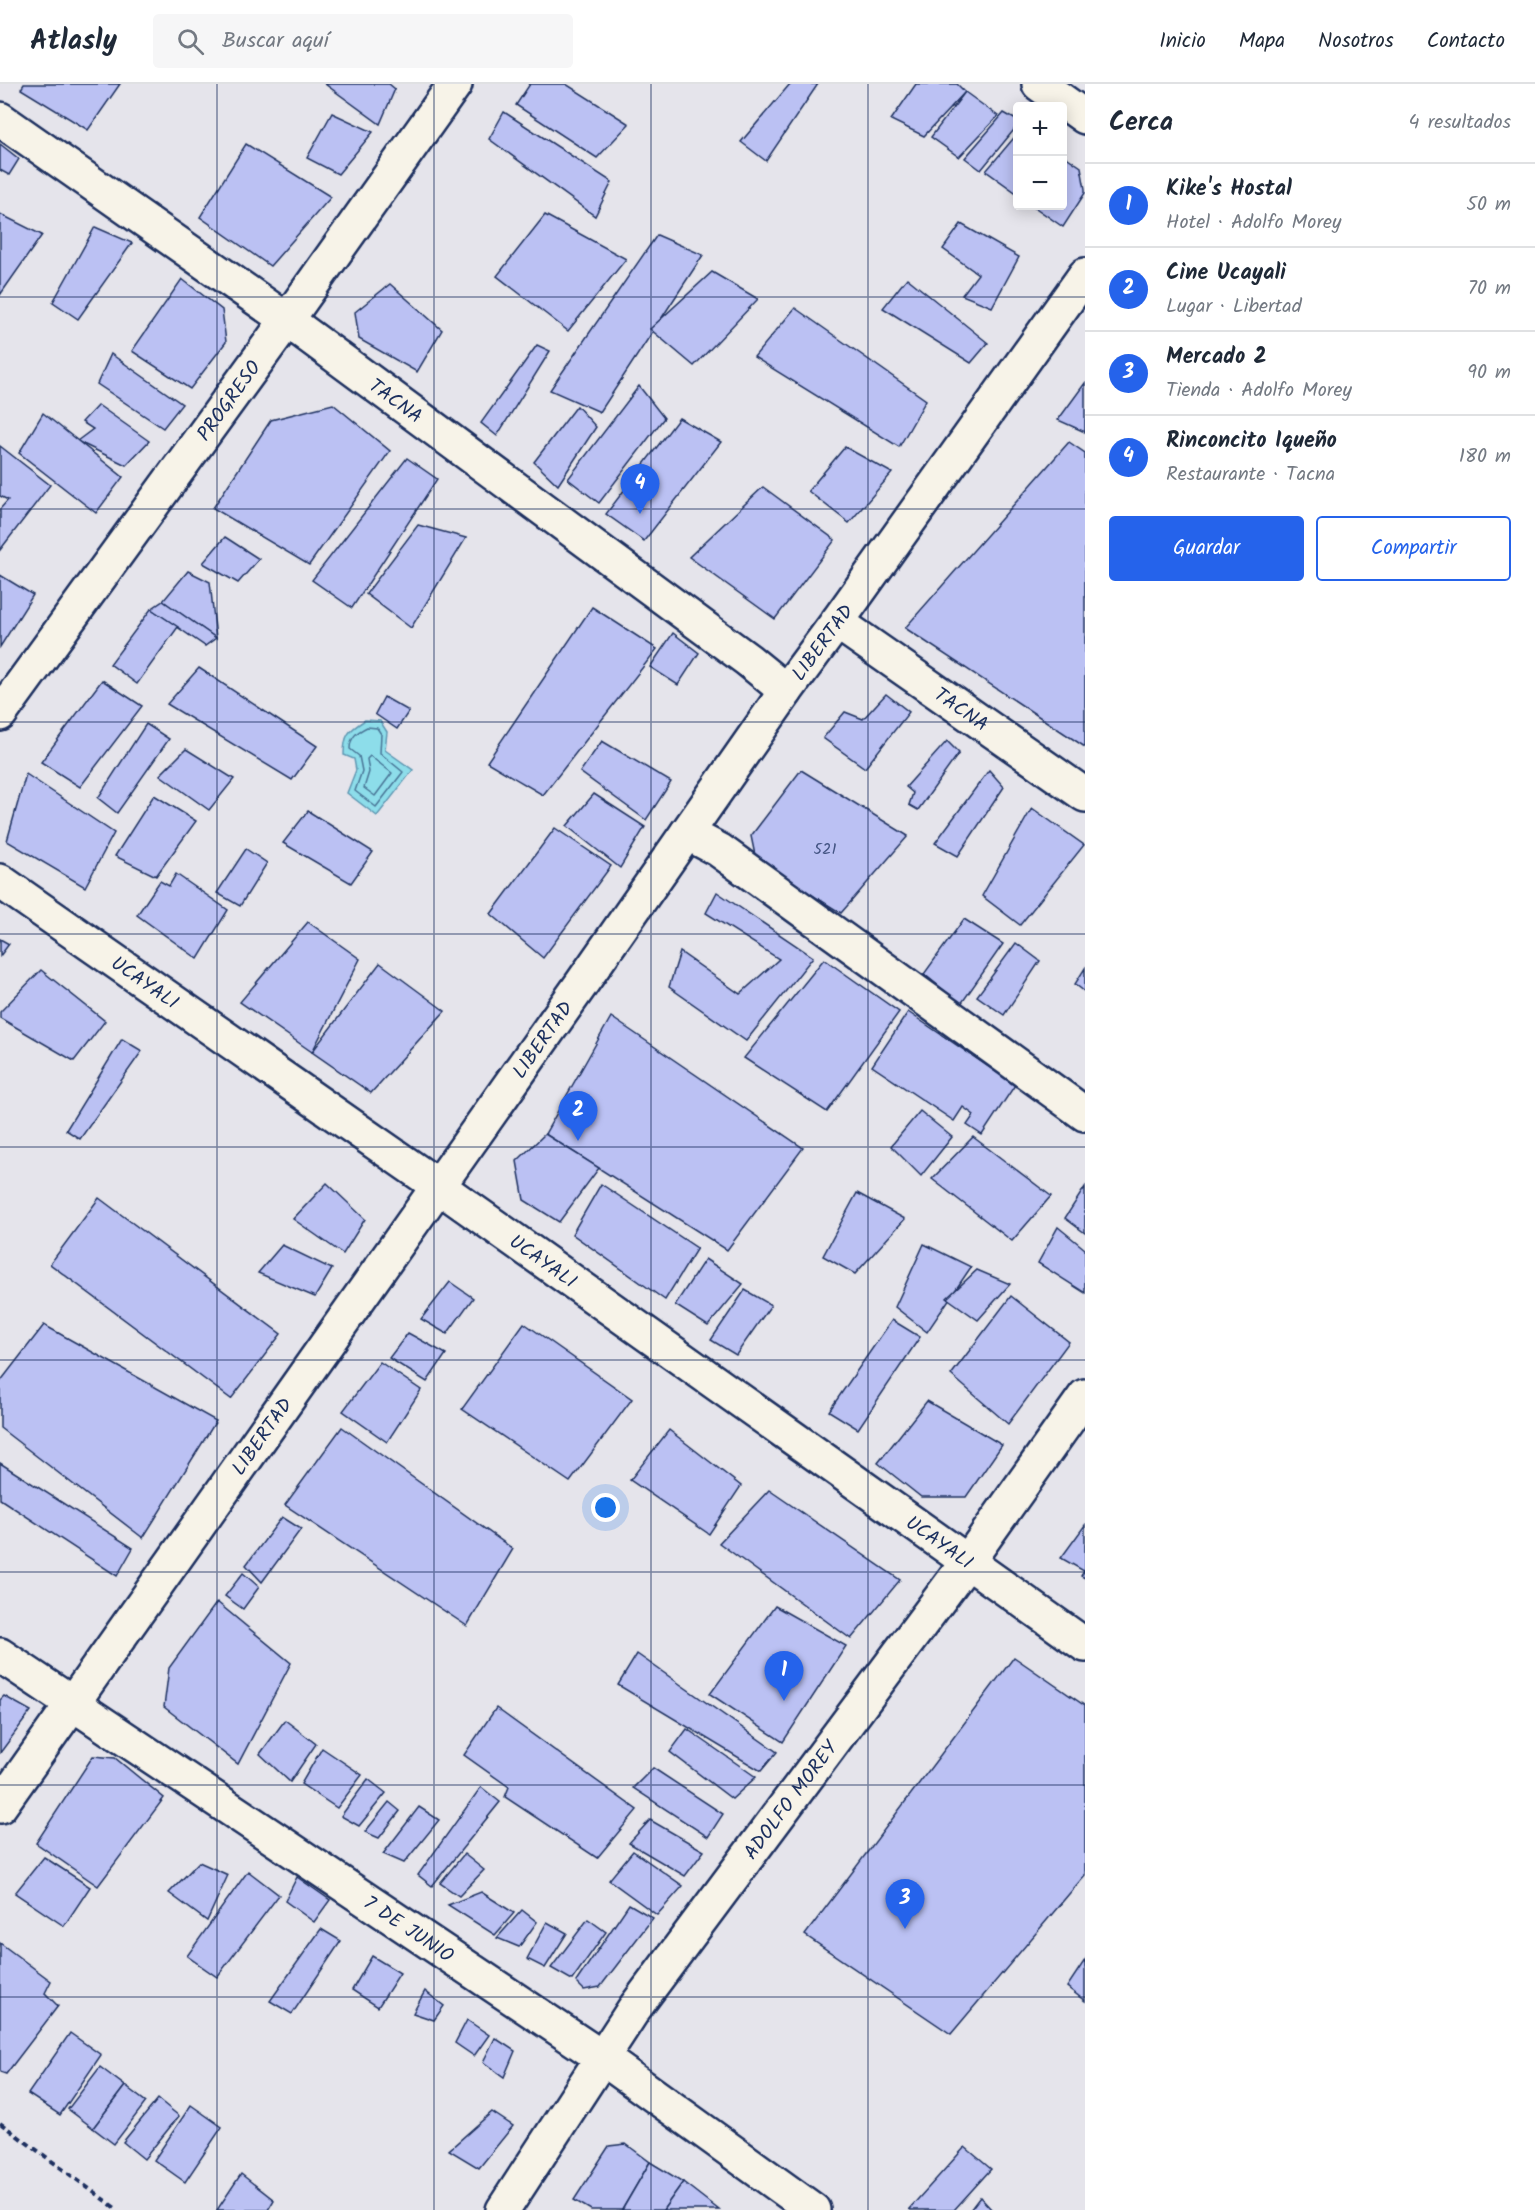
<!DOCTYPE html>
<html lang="es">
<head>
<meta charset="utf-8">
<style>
	body { margin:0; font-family:Kalam,sans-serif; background:#f6f6f7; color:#1f2937 }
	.controls { position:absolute; right:18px; top:18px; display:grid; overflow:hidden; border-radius:6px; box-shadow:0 3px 15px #0003 }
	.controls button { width:54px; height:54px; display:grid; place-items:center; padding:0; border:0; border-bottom:2px solid #e0e1e3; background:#fff; color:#1f2937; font:30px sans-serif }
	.you { position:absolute; left:606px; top:1424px; width:21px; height:21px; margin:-15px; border:4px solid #fff; border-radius:50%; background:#1a73e8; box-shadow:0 0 0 9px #1a73e833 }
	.badge { display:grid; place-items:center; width:39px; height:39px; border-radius:50%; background:#2563eb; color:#fff; font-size:20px; font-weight:700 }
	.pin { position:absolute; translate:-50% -50px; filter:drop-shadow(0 2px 3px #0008) }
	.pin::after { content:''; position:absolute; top:32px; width:21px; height:18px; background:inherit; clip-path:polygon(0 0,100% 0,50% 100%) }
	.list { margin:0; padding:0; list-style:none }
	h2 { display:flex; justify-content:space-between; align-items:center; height:78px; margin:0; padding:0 24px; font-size:26px }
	h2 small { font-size:20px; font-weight:400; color:#747a83 }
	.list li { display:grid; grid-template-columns:39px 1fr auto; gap:18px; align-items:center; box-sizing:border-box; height:84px; padding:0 24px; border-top:2px solid #e0e1e3 }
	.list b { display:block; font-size:22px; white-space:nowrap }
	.list p { margin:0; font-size:20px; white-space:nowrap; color:#747a83 }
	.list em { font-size:20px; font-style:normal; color:#747a83 }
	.actions { display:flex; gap:12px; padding:18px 24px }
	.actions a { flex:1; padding:14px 0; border:2px solid #2563eb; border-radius:6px; text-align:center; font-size:21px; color:#2563eb }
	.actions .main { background:#2563eb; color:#fff }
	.icon { flex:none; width:33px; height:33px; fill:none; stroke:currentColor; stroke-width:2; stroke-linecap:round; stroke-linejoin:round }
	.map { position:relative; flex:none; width:1085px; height:2126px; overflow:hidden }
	header { display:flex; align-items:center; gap:36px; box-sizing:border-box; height:84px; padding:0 30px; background:#fff; border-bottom:2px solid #e0e1e3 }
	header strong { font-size:28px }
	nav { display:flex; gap:33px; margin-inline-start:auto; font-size:21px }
	.search { width:420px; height:54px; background:#f6f6f7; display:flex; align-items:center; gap:15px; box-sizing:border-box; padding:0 21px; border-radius:6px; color:#747a83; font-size:22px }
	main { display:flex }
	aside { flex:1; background:#fff }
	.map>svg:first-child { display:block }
	.water { fill:#8dddea; stroke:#5f97b2; stroke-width:1.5 }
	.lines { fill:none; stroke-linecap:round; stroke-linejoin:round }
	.shore { stroke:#497596; stroke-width:1.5 }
	.building { fill:#bbc1f3; stroke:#1b2f5e; stroke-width:1.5 }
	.minor-casing { stroke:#1b2f5e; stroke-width:38 }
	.major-casing { stroke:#1b2f5e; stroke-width:38 }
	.path { stroke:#1b2f5e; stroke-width:4; stroke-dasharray:6 4.5; stroke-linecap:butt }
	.minor { stroke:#f7f3e8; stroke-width:33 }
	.major { stroke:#f7f3e8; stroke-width:33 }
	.grid { fill:none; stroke:#1b2f5e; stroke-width:1.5; stroke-opacity:0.55 }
	.labels { text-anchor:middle; stroke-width:5; stroke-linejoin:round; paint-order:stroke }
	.number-label { font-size:16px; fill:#435483 }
	.street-label { font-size:20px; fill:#1b2f5e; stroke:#f7f3e8 }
</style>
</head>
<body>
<header>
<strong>Atlasly</strong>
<div class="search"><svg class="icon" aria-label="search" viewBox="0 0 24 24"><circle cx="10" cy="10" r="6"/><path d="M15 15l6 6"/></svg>Buscar aquí</div>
<nav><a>Inicio</a><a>Mapa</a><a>Nosotros</a><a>Contacto</a></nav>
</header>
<main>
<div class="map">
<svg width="1085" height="2126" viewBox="0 0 1085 2126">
	<rect width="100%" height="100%" fill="#e5e4eb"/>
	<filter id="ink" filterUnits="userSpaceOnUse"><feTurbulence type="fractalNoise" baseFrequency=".0167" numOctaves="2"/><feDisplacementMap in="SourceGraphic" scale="12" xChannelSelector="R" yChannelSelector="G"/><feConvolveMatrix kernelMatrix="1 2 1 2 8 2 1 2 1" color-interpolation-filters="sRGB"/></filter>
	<g filter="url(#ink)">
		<!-- water -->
		<path class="water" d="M365,636L380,637L387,648L385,666L413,686L377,732L347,709L356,686L354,675L344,671C344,651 348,647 365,636Z"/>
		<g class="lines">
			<!-- shore -->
			<g class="shore">
				<path d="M367,643L377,644L381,650L380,669L403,688L376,723L355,707L362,687L359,672L350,665C350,653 357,648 367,643Z"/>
				<polygon points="370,672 392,689 375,712 364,704 369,688 367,675"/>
			</g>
		</g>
		<!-- building -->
		<g class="building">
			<polygon points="24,0 120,0 88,46 21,5"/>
			<polygon points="325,0 389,0 395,5 380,40"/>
			<polygon points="530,0 566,0 629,40 597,74 516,21"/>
			<polygon points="790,0 818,0 766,77 741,58"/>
			<polygon points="916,0 957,0 965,8 924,52 891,36"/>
			<polygon points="965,8 998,32 959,73 931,53"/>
			<polygon points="504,28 612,98 595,132 489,55"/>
			<polygon points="332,29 373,48 338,90 307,74"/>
			<polygon points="1004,29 1018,37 1018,41 981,86 965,74"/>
			<polygon points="1018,49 1018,110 986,87"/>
			<polygon points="0,60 19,75 9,91 0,86"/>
			<polygon points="246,60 331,113 270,182 200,133"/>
			<polygon points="1062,70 1081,83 1085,105 1085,109 1063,143 1033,122 1062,122"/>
			<polygon points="0,130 42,151 0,211"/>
			<polygon points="545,131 626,175 568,247 497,192"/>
			<polygon points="961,140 1019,173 992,223 962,211 978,190 943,165"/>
			<polygon points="95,143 132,159 78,235 53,218"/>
			<polygon points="657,151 703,171 600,328 550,306"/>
			<polygon points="712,188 758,215 694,282 650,245"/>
			<polygon points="907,194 988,259 971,279 883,224"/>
			<polygon points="182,195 222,226 226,258 190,305 132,267"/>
			<polygon points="390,200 442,246 417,288 359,255 355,228"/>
			<polygon points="795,224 926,316 899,363 754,273"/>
			<polygon points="537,261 550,267 497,352 481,339"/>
			<polygon points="111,270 182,320 163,344 97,300"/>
			<polygon points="1085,299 1085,348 1058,336"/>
			<polygon points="639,302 664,334 599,419 568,395"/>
			<polygon points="333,320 390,367 309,481 213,424 271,336"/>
			<polygon points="98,321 149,357 126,381 77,357 93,345 82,338"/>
			<polygon points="577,322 596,343 558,401 534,378"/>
			<polygon points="43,329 123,393 96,429 19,369"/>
			<polygon points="679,334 721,358 644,457 606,430"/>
			<polygon points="1069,358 1085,369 1085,663 905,544"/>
			<polygon points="0,362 50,401 0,466 0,425 8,416 0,412"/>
			<polygon points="845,363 892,389 849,439 808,407"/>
			<polygon points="407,374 437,395 352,524 312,496"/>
			<polygon points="763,403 835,456 775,535 689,473"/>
			<polygon points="418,441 466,454 411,544 366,510"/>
			<polygon points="225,453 259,475 238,499 203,479"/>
			<polygon points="188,487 210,498 216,554 163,517"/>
			<polygon points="0,491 33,511 0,563"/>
			<polygon points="163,517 216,554 205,562 151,525"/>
			<polygon points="592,523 657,565 543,711 487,678"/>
			<polygon points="151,525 178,543 137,600 110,580"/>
			<polygon points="673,549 699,569 678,601 650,583"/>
			<polygon points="199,584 317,662 292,696 167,620"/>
			<polygon points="102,596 142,622 80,703 41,678"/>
			<polygon points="886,610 909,628 865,684 823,654 845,628 863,635"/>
			<polygon points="384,613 409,627 397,645 375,630"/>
			<polygon points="146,640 169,655 117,729 98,714"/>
			<polygon points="602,657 671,698 646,736 580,688"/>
			<polygon points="947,657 959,669 918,726 909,721 913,709 906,703"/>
			<polygon points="186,665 234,695 209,726 160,691"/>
			<polygon points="801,686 908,752 841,829 756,776 751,752"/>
			<polygon points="989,686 1004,703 958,772 935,759"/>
			<polygon points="26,690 114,749 85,803 7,757"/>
			<polygon points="594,710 645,743 620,784 567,742"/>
			<polygon points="154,711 196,737 156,792 115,772"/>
			<polygon points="1032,724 1084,761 1020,841 982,812"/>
			<polygon points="308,727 373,768 351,799 283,759"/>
			<polygon points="555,744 611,782 543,874 491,830"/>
			<polygon points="246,765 267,779 240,822 217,809"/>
			<polygon points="176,790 228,826 198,875 137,831 160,797 169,802"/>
			<polygon points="717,808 813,873 746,957 669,903 680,868 740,910 779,875 706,829"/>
			<polygon points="964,835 1003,860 961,920 924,890"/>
			<polygon points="308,838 360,875 312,968 240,918"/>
			<polygon points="0,855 9,860 0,872"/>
			<polygon points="1016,859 1040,877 1004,931 977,912"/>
			<polygon points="824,875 899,928 827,1028 744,974"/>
			<polygon points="380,879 445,927 371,1009 312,968"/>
			<polygon points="1085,884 1085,908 1075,900"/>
			<polygon points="41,886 105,937 74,977 0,934 0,928"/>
			<polygon points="908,928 1015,1001 982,1051 967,1041 974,1031 963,1023 954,1037 872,982"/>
			<polygon points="611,933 803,1064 727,1166 545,1050"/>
			<polygon points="122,955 142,967 80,1055 66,1046"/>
			<polygon points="920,1027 952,1053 921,1092 891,1062"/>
			<polygon points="545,1050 599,1084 559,1138 524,1116 517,1077"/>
			<polygon points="973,1053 1051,1112 1012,1157 932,1095"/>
			<polygon points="327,1099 365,1135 343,1170 293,1135"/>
			<polygon points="601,1100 697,1164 665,1216 572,1150"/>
			<polygon points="1085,1103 1085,1149 1065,1134"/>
			<polygon points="857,1109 905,1135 855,1190 823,1172"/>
			<polygon points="99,1114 281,1250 231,1315 50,1180"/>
			<polygon points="1058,1143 1085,1165 1085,1209 1038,1179"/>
			<polygon points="924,1160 971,1183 927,1248 895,1223"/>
			<polygon points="282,1161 332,1185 315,1213 258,1189"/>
			<polygon points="705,1175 743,1200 708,1242 675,1221"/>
			<polygon points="977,1186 1010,1200 978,1236 947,1214"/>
			<polygon points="450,1198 473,1214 447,1250 421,1235"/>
			<polygon points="745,1206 771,1221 736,1271 711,1256"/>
			<polygon points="1011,1212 1069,1258 1008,1340 951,1291"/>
			<polygon points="892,1236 920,1253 858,1345 829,1327"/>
			<polygon points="524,1239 632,1315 570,1398 462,1325"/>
			<polygon points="44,1241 216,1337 143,1454 0,1344 0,1298"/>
			<polygon points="408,1249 446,1270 427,1298 389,1274"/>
			<polygon points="380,1278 421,1306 387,1358 343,1327"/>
			<polygon points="927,1317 1002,1361 966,1413 921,1413 878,1379"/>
			<polygon points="342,1343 513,1465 467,1542 285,1421"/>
			<polygon points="669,1346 741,1402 709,1450 630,1396"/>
			<polygon points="0,1379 133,1464 117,1492 0,1415"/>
			<polygon points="769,1406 900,1496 851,1555 719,1459"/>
			<polygon points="282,1433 301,1445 262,1498 246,1481"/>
			<polygon points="1085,1441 1085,1494 1081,1492 1084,1487 1061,1474"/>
			<polygon points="243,1489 259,1503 243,1525 225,1512"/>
			<polygon points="217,1518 291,1579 238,1680 164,1623 169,1584"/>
			<polygon points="775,1522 846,1562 783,1658 710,1610"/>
			<polygon points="637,1570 777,1668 761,1687 618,1601"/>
			<polygon points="1014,1573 1085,1622 1085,1791 951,1950 805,1851"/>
			<polygon points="4,1612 31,1627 0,1669 0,1616"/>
			<polygon points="496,1624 637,1726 597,1774 505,1713 509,1703 464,1671"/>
			<polygon points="285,1636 316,1660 290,1698 260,1670"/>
			<polygon points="687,1645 756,1693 732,1715 670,1668"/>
			<polygon points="322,1664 362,1691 337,1724 301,1700"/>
			<polygon points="93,1672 115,1674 164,1714 98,1802 36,1759"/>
			<polygon points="653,1684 723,1730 708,1753 633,1704"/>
			<polygon points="368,1695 386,1709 359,1742 341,1732"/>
			<polygon points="481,1703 500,1718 432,1802 418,1791"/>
			<polygon points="389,1718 400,1727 379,1754 365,1748"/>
			<polygon points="419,1723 439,1736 404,1779 383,1770"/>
			<polygon points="650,1736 704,1767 685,1792 629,1759"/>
			<polygon points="633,1767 683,1802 657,1831 609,1796"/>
			<polygon points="464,1770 484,1786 459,1812 440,1799"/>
			<polygon points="44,1773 90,1803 64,1842 15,1809"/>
			<polygon points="199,1778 228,1791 207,1837 169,1809"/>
			<polygon points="248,1787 279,1811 217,1893 187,1872"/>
			<polygon points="297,1793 330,1816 314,1838 285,1817"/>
			<polygon points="481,1808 514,1829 495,1851 448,1821"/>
			<polygon points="629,1820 653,1834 600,1903 584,1906 576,1898"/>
			<polygon points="522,1826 537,1838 519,1863 497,1854"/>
			<polygon points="588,1835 606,1848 572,1896 551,1884"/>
			<polygon points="547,1838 567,1849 545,1884 527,1875"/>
			<polygon points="321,1845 341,1857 292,1930 270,1917"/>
			<polygon points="0,1859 51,1897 45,1909 58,1922 6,1990 0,1988"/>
			<polygon points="372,1872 400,1889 378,1923 352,1906"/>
			<polygon points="1085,1876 1085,1917 1067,1903"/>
			<polygon points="425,1907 444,1922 434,1936 413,1929"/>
			<polygon points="467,1936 489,1951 474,1972 455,1959"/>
			<polygon points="70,1949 101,1971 60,2031 28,2010"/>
			<polygon points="495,1954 515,1967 504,1993 483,1978"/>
			<polygon points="100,1983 125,2002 93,2044 68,2025"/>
			<polygon points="125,2002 146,2018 114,2060 93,2044"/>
			<polygon points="158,2015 179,2032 144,2075 123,2058"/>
			<polygon points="191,2021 222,2043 185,2098 154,2076"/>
			<polygon points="492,2028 513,2042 479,2084 449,2066"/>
			<polygon points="626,2060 650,2078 622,2126 591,2126 574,2116 609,2062"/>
			<polygon points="965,2063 991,2085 954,2126 911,2126 909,2125"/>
			<polygon points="650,2078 683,2098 663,2126 622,2126"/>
			<polygon points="241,2090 274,2116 268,2126 217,2126"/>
			<polygon points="683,2098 719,2126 663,2126"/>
			<polygon points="980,2113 992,2126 970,2126"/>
		</g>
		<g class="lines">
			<!-- minor casing -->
			<g class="minor-casing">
				<g id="minor">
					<polyline points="1039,0 1085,33"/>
					<path id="s1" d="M0,35L287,236L748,576L786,607"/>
					<path id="s2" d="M837,538L1085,711"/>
					<path id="s3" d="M0,630L287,236L455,0"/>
					<polyline points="687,749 719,766 1085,1030"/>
					<path id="s4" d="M0,797L438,1102L1085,1561"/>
					<path id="s5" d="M0,1722L582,899L786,607L837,538L1085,191"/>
					<path id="s6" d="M503,2126L634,1925L968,1477L1085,1312"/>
				</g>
			</g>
			<!-- major casing -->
			<g class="major-casing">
				<g id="major">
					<path id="s7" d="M0,1571L601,1973L813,2126"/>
				</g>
			</g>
			<!-- path -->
			<polyline class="path" points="0,2039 118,2126"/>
			<!-- minor -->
			<use href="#minor" class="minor"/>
			<!-- major -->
			<use href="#major" class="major"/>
		</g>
	</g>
	<!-- grid -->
	<path class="grid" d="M217,0V2126M434,0V2126M651,0V2126M868,0V2126M0,213H1085M0,425H1085M0,638H1085M0,850H1085M0,1063H1085M0,1276H1085M0,1488H1085M0,1701H1085M0,1913H1085"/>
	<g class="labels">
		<!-- number labels -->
		<g class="number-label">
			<text x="825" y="770">521</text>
		</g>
		<!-- street labels -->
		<g class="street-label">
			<text dy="7" stroke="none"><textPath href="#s3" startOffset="388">PROGRESO</textPath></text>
			<text dy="7" stroke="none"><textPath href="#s1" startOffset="486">TACNA</textPath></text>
			<text dy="7" stroke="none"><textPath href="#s5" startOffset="1425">LIBERTAD</textPath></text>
			<text dy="7" stroke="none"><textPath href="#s2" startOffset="152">TACNA</textPath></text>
			<text dy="7" stroke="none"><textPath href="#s4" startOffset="177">UCAYALI</textPath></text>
			<text dy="7" stroke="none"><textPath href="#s5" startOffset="939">LIBERTAD</textPath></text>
			<text dy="7" stroke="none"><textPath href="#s4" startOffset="663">UCAYALI</textPath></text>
			<text dy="7" stroke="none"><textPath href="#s5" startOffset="453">LIBERTAD</textPath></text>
			<text dy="7" stroke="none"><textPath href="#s4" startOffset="1149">UCAYALI</textPath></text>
			<text dy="7" stroke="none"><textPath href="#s6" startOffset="501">ADOLFO MOREY</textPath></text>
			<text dy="7" stroke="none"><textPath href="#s7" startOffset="492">7 DE JUNIO</textPath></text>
		</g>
	</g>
</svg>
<div class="controls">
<button>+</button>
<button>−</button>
</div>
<div class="you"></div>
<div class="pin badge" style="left:784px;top:1617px">1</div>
<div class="pin badge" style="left:578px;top:1057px">2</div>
<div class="pin badge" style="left:905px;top:1845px">3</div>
<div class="pin badge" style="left:640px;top:430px">4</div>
</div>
<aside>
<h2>Cerca<small>4 resultados</small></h2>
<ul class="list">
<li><span class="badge">1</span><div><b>Kike's Hostal</b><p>Hotel · Adolfo Morey</p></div><em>50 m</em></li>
<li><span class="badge">2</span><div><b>Cine Ucayali</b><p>Lugar · Libertad</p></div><em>70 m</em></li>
<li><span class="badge">3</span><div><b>Mercado 2</b><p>Tienda · Adolfo Morey</p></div><em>90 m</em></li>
<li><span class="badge">4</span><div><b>Rinconcito Iqueño</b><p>Restaurante · Tacna</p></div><em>180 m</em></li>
</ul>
<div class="actions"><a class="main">Guardar</a><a>Compartir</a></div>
</aside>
</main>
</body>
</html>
